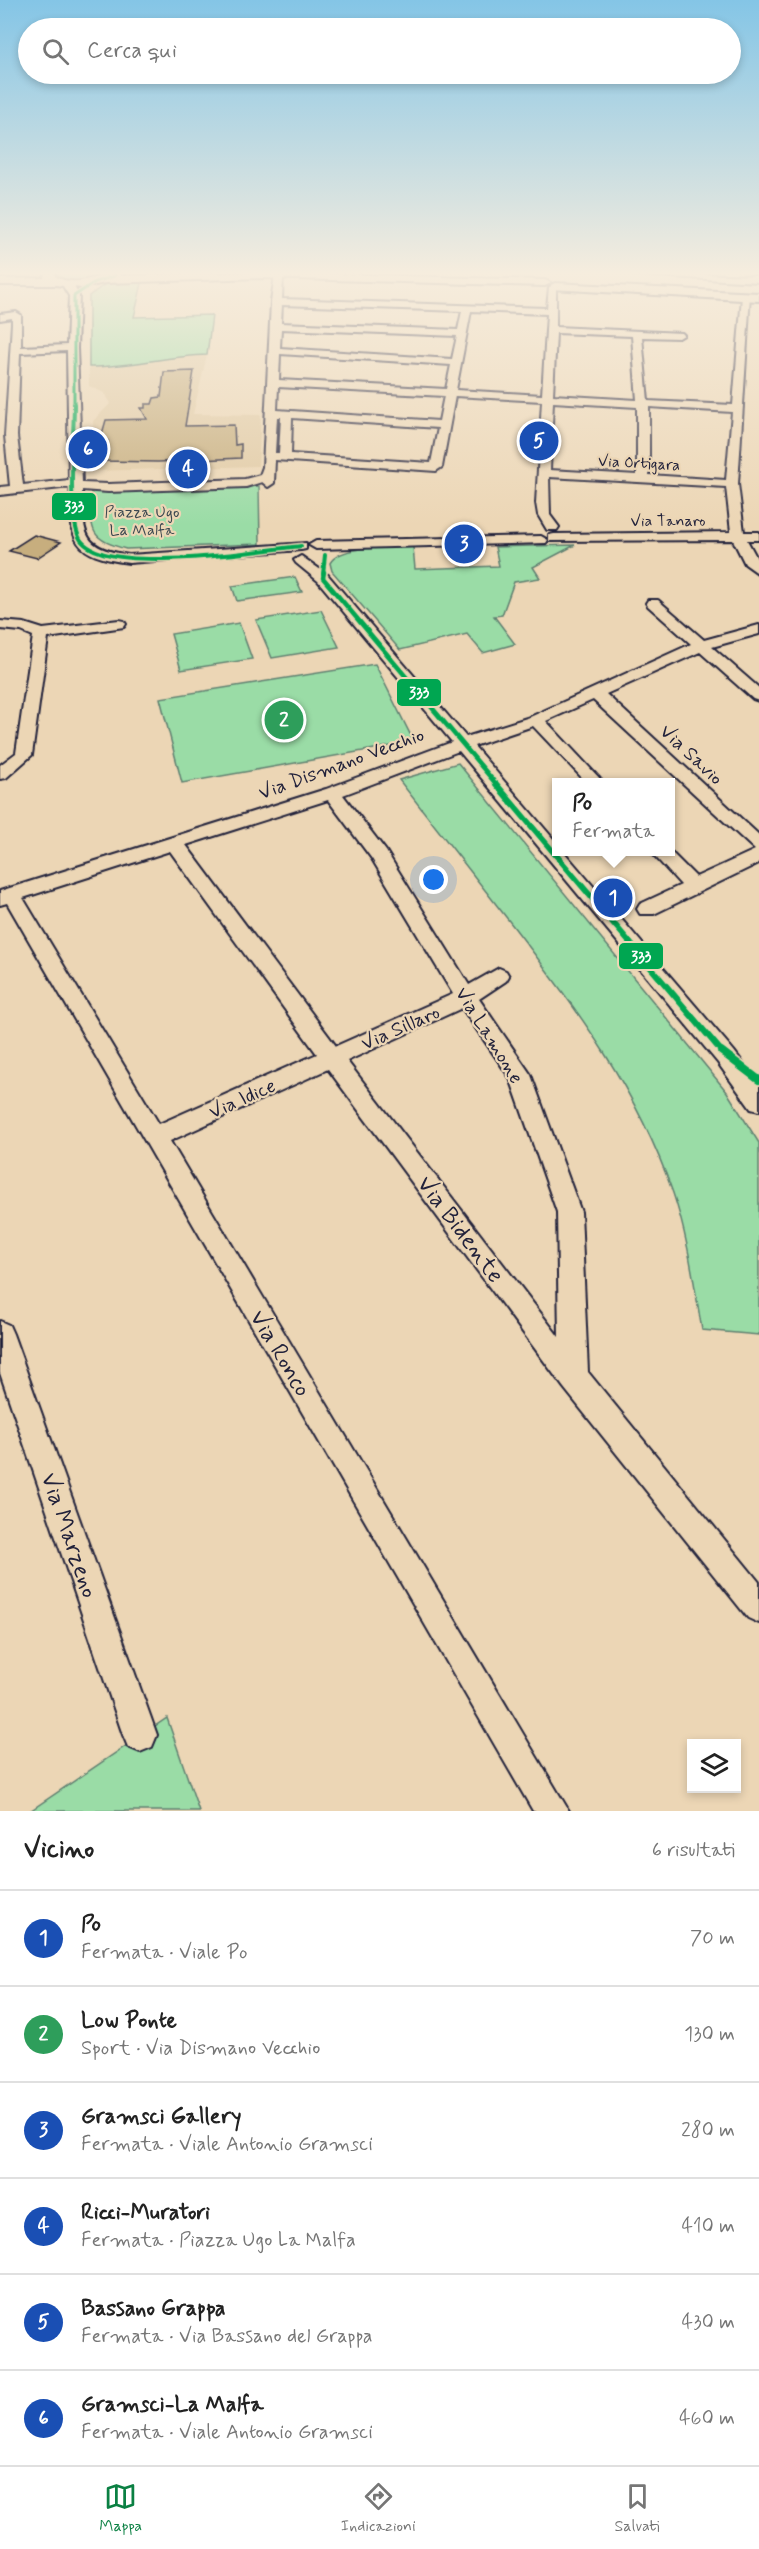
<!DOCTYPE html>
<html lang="it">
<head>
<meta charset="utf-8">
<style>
	body { margin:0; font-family:Mynerve,sans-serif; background:#f6f6f6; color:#222 }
	.controls { position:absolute; right:18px; bottom:18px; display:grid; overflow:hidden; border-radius:0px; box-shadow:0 3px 9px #0003 }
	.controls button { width:54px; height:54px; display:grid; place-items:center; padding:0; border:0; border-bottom:2px solid #e0e0e0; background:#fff; color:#222; font:30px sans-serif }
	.you { position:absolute; left:434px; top:880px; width:21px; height:21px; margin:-15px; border:4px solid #fff; border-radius:50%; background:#1a73e8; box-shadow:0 0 0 9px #1a73e833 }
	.badge { display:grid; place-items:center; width:39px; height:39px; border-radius:50%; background:#0b8043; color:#fff; font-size:20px; font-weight:700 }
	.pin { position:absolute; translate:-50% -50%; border:3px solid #fff; box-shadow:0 2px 6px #0006 }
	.popup { position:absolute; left:552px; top:778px; width:123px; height:78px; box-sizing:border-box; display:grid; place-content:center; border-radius:0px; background:#fff; filter:drop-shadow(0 2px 4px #0005); font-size:20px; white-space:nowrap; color:#767676 }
	.popup b { font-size:22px; color:#222 }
	.popup::after { content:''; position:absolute; left:50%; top:100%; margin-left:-12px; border:12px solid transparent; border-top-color:#fff }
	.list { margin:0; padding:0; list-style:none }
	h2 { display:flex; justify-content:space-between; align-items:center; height:78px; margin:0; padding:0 24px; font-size:26px }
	h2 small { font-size:20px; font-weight:400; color:#767676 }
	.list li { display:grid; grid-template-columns:39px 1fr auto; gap:18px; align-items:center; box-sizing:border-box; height:96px; padding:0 24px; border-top:2px solid #e0e0e0 }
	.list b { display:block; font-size:22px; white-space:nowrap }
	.list p { margin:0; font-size:20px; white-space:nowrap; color:#767676 }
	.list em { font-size:20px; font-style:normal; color:#767676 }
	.icon { flex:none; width:33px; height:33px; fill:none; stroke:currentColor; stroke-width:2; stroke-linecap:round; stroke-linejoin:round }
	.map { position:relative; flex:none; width:759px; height:1811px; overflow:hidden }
	.search { position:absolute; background:#fff; box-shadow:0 3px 9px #0003; left:18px; right:18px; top:18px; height:66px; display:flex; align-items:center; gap:15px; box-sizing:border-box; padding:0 21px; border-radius:33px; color:#767676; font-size:22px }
	.sheet { height:654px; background:#fff }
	nav { display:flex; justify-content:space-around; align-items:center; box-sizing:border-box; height:84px; border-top:2px solid #e0e0e0; background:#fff; font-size:16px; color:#767676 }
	nav a { display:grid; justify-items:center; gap:3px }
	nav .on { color:#0b8043 }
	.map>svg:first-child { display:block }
	.built { fill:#e1caa4 }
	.green { fill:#9adca6; stroke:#5e7f70; stroke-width:1.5 }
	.building { fill:#c7ae7e; stroke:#22223b; stroke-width:1.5 }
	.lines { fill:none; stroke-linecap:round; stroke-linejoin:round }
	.minor-casing { stroke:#22223b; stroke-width:4 }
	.tertiary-casing { stroke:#22223b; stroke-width:4 }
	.minor { fill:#ecd6b5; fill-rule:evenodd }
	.tertiary { fill:#ecd6b5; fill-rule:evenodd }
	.bus-1-far4-casing { stroke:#ecd6b5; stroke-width:5 }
	.bus-1-far3-casing { stroke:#ecd6b5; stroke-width:7 }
	.bus-1-far2-casing { stroke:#ecd6b5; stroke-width:8 }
	.bus-1-far1-casing { stroke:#ecd6b5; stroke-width:10 }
	.bus-1-casing { stroke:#ecd6b5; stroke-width:12 }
	.bus-1-far4 { stroke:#00a651; stroke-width:3 }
	.bus-1-far3 { stroke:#00a651; stroke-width:4 }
	.bus-1-far2 { stroke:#00a651; stroke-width:4.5 }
	.bus-1-far1 { stroke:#00a651; stroke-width:6 }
	.bus-1 { stroke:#00a651; stroke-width:8 }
	.labels { text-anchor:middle; stroke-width:4.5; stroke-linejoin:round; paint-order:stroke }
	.far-street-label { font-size:16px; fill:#22223b; stroke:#ecd6b5 }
	.far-park-label { font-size:16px; fill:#3a4750; stroke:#ecd6b5 }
	.street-label { font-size:20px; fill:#22223b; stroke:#ecd6b5 }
	.near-street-label { font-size:24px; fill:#22223b; stroke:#ecd6b5 }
	.line-badge { stroke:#ecd6b5; stroke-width:2 }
	.badge-label { font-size:16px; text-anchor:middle; font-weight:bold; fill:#fff }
</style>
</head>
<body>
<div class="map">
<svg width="759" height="1811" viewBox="0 0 759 1811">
	<rect width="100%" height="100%" fill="#ecd6b5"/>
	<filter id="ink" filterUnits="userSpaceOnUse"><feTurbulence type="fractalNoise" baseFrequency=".0167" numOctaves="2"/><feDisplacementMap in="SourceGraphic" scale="12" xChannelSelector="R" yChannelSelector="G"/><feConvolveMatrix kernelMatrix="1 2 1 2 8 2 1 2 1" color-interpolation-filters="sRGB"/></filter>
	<g filter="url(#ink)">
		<!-- built -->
		<polygon class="built" points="207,355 193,414 261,415 258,466 95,471 93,421 111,403 104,393 89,386 89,367 118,367 176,356"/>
		<!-- green -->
		<g class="green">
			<polygon points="56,272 110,272 109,275 73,283 59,279"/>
			<path d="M143,279L134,317L212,315L207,355C167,356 129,367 89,367V296L104,285Z"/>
			<path d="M259,486L260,544L126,549C86,539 92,528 91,492Z"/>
			<path d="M575,545L533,567L540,578L514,582L502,615L494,616L515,644L483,653L467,634L400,650L332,571L330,563C341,544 392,548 413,547L415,569L499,566L495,547Z"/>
			<polygon points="295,577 302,592 237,601 232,586"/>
			<polygon points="321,610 339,647 272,658 256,620"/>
			<polygon points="239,623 252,659 181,670 171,634"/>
			<polygon points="375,664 414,742 182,783 160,698"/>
			<path d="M458,763L727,1092L759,1143V1335L702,1330C694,1284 688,1237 673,1193C636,1088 580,1013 513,926C475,878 437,829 399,780Z"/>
			<polygon points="167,1718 199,1811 30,1811"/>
		</g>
		<!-- building -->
		<g class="building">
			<polygon points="194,371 185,426 234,425 235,445 241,444 241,458 158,462 102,461 108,441 100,441 106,420 147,419 141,408 145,408 145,404 152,404 154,398 161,397 164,372"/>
			<polygon points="34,535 61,542 37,558 9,551"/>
		</g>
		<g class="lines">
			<!-- minor casing -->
			<g class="minor-casing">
				<g id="minor">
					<path d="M279,272L283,275L282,299L547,308L549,287L556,285V327L682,333L684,335L679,338L642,337L648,401L733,405L742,296L750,294L738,484L744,532H759V540H747L759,562V574L745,564L733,540L549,541V535L554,534L731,532L726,487L549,477L550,515L559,527L557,530H547L538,515L536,503L542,401L455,396L442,467L436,471L275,460L274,483L268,487L262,482L246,487L108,492L82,490C84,533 80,548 129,555L306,543V549L301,550L129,563C70,555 71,541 70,487L0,495V487L10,486L5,436L12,323V318L0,320V314L16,312L21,315V347L67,345L69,296L61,283L65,280L74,286L79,296L77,348L82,483L108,484L245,479L260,475L263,467L271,302L275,275ZM282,305L462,311L458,330L281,323ZM471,311L547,314L542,395L456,390ZM281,329L457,336L452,359L280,348ZM556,333L632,336L637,400L553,395ZM67,351L69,480L23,485L17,436L20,353ZM280,354L451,365L446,389L279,380ZM278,387L444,396L439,421L277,410ZM553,402L637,407V475L550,470ZM649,407L732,412L726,480L649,475ZM277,417H281L279,453H275ZM292,418L438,428L431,463L291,454Z"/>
					<polygon points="541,536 548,540 546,543 316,549 309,545 316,541"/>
					<path d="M301,556L328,575L466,737L530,717L691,644L648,606L646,603L648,600H658L704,640L759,625V634L712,647L759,688V701L753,699L700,652L606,694L759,835V863L654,914H640L637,909L640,904L681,885L651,852L670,851L696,877L755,850L593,700L546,721L603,782H586L533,726L474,746L556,842V852H564L734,1051L759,1084V1111L751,1109L718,1063L459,751L343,795L386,851L469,985L499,968L506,971L509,976L506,981L479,999L531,1075L581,1212L588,1372L759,1582V1623L748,1618L564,1388L328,1069L170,1141L569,1811H533L7,903L0,905V891L326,789L452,742L318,581L296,563L294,560ZM328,800L372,859L453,994L336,1046L186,845ZM170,851L317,1054L159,1124L23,898ZM462,1008L510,1078L557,1212L559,1337L347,1061Z"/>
					<polygon points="119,620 124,621 126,624 124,627 48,638 32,755 6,778 0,779 0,765 16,753 33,636 21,631 0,629 0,621 24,623 43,629"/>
					<polygon points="0,1321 9,1325 13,1334 157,1735 152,1747 140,1752 128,1747 123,1735 0,1373"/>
				</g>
			</g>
			<!-- tertiary casing -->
			<g class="tertiary-casing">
				<g id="tertiary">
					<path d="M45,272H55V276C78,290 100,272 121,272L120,276L264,272L545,280L551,283L545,286L261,278L105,283L81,288L55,285H0V279L44,278Z"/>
					<polygon points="630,272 759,276 759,282 635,275"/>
					<polygon points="555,283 759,293 759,301 551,289 551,285"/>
				</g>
			</g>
			<!-- minor -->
			<use href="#minor" class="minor"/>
			<!-- tertiary -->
			<use href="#tertiary" class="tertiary"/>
			<!-- bus-1-far4 casing -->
			<g class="bus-1-far4-casing">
				<polyline id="bus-1-far4" points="74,406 74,296 95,282 114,276 116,272"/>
			</g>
			<!-- bus-1-far3 casing -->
			<g class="bus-1-far3-casing">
				<g id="bus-1-far3">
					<path d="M74,404C74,435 67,511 79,537C99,578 261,550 301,546"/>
					<polyline points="323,574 325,555"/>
				</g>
			</g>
			<!-- bus-1-far2 casing -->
			<g class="bus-1-far2-casing">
				<polyline id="bus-1-far2" points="324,572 323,578 497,785"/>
			</g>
			<!-- bus-1-far1 casing -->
			<g class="bus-1-far1-casing">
				<polyline id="bus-1-far1" points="496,784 722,1052"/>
			</g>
			<!-- bus-1 casing -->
			<g class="bus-1-casing">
				<polyline id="bus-1" points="721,1051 759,1080"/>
			</g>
			<!-- bus-1-far4 -->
			<use href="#bus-1-far4" class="bus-1-far4"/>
			<!-- bus-1-far3 -->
			<use href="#bus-1-far3" class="bus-1-far3"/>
			<!-- bus-1-far2 -->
			<use href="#bus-1-far2" class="bus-1-far2"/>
			<!-- bus-1-far1 -->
			<use href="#bus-1-far1" class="bus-1-far1"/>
			<!-- bus-1 -->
			<use href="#bus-1" class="bus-1"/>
		</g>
	</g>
	<!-- sky -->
	<linearGradient id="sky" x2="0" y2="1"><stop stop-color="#84c5e6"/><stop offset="0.52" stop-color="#f6edde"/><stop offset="1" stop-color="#f6edde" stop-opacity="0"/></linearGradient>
	<rect width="759" height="525" fill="url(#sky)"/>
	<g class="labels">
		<!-- far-street labels -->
		<g class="far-street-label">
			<text transform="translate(639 462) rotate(3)" y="6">Via Ortigara</text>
			<text x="668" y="526">Via Tanaro</text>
		</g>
		<!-- far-park labels -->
		<g class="far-park-label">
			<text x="142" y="517">Piazza Ugo<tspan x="142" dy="18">La Malfa</tspan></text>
		</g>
		<!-- street labels -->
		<g class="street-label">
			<text transform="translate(692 754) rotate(43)" y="7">Via Savio</text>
			<text transform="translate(341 763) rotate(-20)" y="7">Via Dismano Vecchio</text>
			<text transform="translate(400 1027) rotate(-24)" y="7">Via Sillaro</text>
			<text transform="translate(490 1035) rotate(58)" y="7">Via Lamone</text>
			<text transform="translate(242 1098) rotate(-24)" y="7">Via Idice</text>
		</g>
		<!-- near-street labels -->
		<g class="near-street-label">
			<text transform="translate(461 1229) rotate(53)" y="8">Via Bidente</text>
			<text transform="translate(281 1353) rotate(59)" y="8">Via Ronco</text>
			<text transform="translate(70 1535) rotate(71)" y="8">Via Marzeno</text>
		</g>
	</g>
	<g class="line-badge">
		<rect x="51" y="492" width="46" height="29" rx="6" fill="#00a651"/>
		<rect x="396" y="678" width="46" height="29" rx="6" fill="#00a651"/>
		<rect x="618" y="942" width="46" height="28" rx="6" fill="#00a651"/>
	</g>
	<g class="badge-label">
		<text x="74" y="512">333</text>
		<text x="419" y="698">333</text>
		<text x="641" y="962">333</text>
	</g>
</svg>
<div class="controls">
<button><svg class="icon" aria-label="layers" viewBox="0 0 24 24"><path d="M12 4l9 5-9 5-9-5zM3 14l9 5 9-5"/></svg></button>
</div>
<div class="you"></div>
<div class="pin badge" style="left:613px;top:898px;background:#1a4fb4">1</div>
<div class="popup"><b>Po</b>Fermata</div>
<div class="pin badge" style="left:284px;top:720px;background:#2e9e5b">2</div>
<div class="pin badge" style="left:464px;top:544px;background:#1a4fb4">3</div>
<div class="pin badge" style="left:188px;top:469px;background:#1a4fb4">4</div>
<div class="pin badge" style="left:539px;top:441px;background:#1a4fb4">5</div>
<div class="pin badge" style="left:88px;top:449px;background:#1a4fb4">6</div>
<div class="search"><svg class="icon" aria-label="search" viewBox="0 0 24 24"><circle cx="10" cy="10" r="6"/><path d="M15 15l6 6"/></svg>Cerca qui</div>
</div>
<section class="sheet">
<h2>Vicino<small>6 risultati</small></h2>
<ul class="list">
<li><span class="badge" style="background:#1a4fb4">1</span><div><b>Po</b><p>Fermata · Viale Po</p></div><em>70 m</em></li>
<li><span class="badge" style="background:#2e9e5b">2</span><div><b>Low Ponte</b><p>Sport · Via Dismano Vecchio</p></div><em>130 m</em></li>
<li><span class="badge" style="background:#1a4fb4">3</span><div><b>Gramsci Gallery</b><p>Fermata · Viale Antonio Gramsci</p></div><em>280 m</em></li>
<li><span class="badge" style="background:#1a4fb4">4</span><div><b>Ricci-Muratori</b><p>Fermata · Piazza Ugo La Malfa</p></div><em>410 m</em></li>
<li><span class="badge" style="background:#1a4fb4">5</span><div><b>Bassano Grappa</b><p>Fermata · Via Bassano del Grappa</p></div><em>430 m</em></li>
<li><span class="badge" style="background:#1a4fb4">6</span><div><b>Gramsci-La Malfa</b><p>Fermata · Viale Antonio Gramsci</p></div><em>460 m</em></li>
</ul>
</section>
<nav>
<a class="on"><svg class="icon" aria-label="map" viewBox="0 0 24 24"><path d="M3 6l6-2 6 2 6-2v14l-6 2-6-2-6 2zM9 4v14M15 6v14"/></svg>Mappa</a>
<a><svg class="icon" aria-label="directions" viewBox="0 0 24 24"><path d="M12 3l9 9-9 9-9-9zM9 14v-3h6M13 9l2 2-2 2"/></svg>Indicazioni</a>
<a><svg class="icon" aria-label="saved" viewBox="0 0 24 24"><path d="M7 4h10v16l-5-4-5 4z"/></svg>Salvati</a>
</nav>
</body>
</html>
